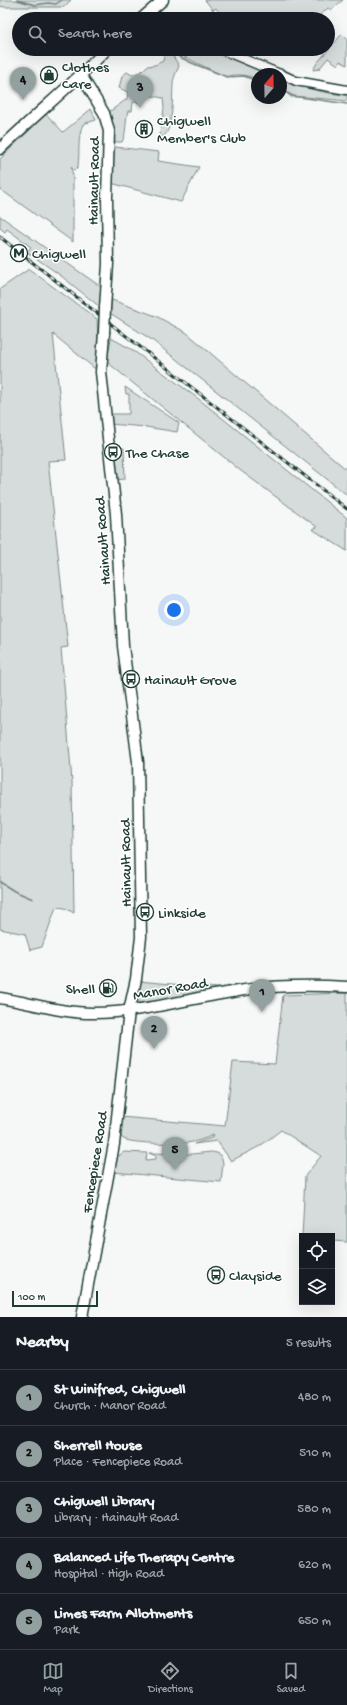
<!DOCTYPE html>
<html lang="en">
<head>
<meta charset="utf-8">
<style>
	body { margin:0; font-family:"Gochi Hand",sans-serif; background:#20242c; color:#f1f3f6 }
	.controls { position:absolute; right:12px; bottom:12px; display:grid; overflow:hidden; border-radius:0px; box-shadow:0 4px 16px #0002 }
	.controls button { width:36px; height:36px; display:grid; place-items:center; padding:0; border:0; border-bottom:1px solid #363941; background:#171b24; color:#f1f3f6; font:20px sans-serif }
	.compass { position:absolute; left:251px; top:68px; width:36px; height:36px; border-radius:50%; background:#171b24; box-shadow:0 4px 16px #0002; rotate:20deg }
	.scale { position:absolute; left:12px; bottom:10px; width:86px; box-sizing:border-box; padding-left:4px; border:2px solid #1f3d34; border-top:0; font-size:11px; line-height:14px; white-space:nowrap; color:#1f3d34; -webkit-text-stroke:3px #fff; paint-order:stroke }
	.you { position:absolute; left:174px; top:610px; width:14px; height:14px; margin:-10px; border:3px solid #fff; border-radius:50%; background:#1a73e8; box-shadow:0 0 0 6px #1a73e833 }
	.badge { display:grid; place-items:center; width:26px; height:26px; border-radius:50%; background:#92a19f; color:#111; font-size:13px; font-weight:700 }
	.pin { position:absolute; translate:-50% -33px; filter:drop-shadow(0 1px 2px #0008) }
	.pin::after { content:''; position:absolute; top:21px; width:14px; height:12px; background:inherit; clip-path:polygon(0 0,100% 0,50% 100%) }
	.list { margin:0; padding:0; list-style:none }
	h2 { display:flex; justify-content:space-between; align-items:center; height:52px; margin:0; padding:0 16px; font-size:17px }
	h2 small { font-size:13px; font-weight:400; color:#9ea1a6 }
	.list li { display:grid; grid-template-columns:26px 1fr auto; gap:12px; align-items:center; box-sizing:border-box; height:56px; padding:0 16px; border-top:1px solid #363941 }
	.list b { display:block; font-size:15px; white-space:nowrap }
	.list p { margin:0; font-size:13px; white-space:nowrap; color:#9ea1a6 }
	.list em { font-size:13px; font-style:normal; color:#9ea1a6 }
	.icon { flex:none; width:22px; height:22px; fill:none; stroke:currentColor; stroke-width:2; stroke-linecap:round; stroke-linejoin:round }
	.map { position:relative; flex:none; width:347px; height:1317px; overflow:hidden }
	.search { position:absolute; background:#171b24; box-shadow:0 4px 16px #0002; left:12px; right:12px; top:12px; height:44px; display:flex; align-items:center; gap:10px; box-sizing:border-box; padding:0 14px; border-radius:22px; color:#9ea1a6; font-size:15px }
	.sheet { height:332px; background:#171b24 }
	nav { display:flex; justify-content:space-around; align-items:center; box-sizing:border-box; height:56px; border-top:1px solid #363941; background:#171b24; font-size:11px; color:#9ea1a6 }
	nav a { display:grid; justify-items:center; gap:2px }
	nav .on { color:#92a19f }
	.map>svg:first-child { display:block }
	.green { fill:#d6dcdb; stroke:#7a8c88 }
	.lines { fill:none; stroke-linecap:round; stroke-linejoin:round }
	.stream { stroke:#72857f; stroke-width:1.5 }
	.minor-casing { stroke:#1f3d34; stroke-width:11 }
	.major-casing { stroke:#1f3d34; stroke-width:13 }
	.minor { stroke:#fff; stroke-width:8 }
	.major { stroke:#fff; stroke-width:10 }
	.rail-casing { stroke:#1f3d34; stroke-width:3 }
	.rail { stroke:#fff; stroke-width:1.5; stroke-dasharray:4.5; stroke-linecap:butt }
	.major-bridge-casing { stroke:#1f3d34; stroke-width:13; stroke-linecap:butt }
	.major-bridge { stroke:#fff; stroke-width:10 }
	.labels { text-anchor:middle; stroke-width:3; stroke-linejoin:round; paint-order:stroke }
	.poi-label { font-size:15px; fill:#1f3d34; stroke:#fff; text-anchor:start }
	.street-label { font-size:15px; fill:#1f3d34; stroke:#fff }
</style>
</head>
<body>
<div class="map">
<svg width="347" height="1317" viewBox="0 0 347 1317">
	<rect width="100%" height="100%" fill="#f6f7f7"/>
	<filter id="ink" filterUnits="userSpaceOnUse"><feTurbulence type="fractalNoise" baseFrequency=".025" numOctaves="2"/><feDisplacementMap in="SourceGraphic" scale="8" xChannelSelector="R" yChannelSelector="G"/><feConvolveMatrix kernelMatrix="1 2 1 2 8 2 1 2 1" color-interpolation-filters="sRGB"/></filter>
	<g filter="url(#ink)">
		<!-- green -->
		<g class="green">
			<polygon points="0,0 71,0 64,7 4,7 0,6"/>
			<polygon points="205,0 343,0 331,10 328,8 316,19 256,19 254,17 251,19 234,19 231,15 225,19 216,8 213,10"/>
			<polygon points="342,34 347,39 347,65 340,61 338,65 328,58 319,69 313,70 317,63"/>
			<path d="M168,49H213L271,74H257V79C246,75 238,73 226,77Z"/>
			<path d="M165,53L173,56L179,66C177,71 173,78 173,84C172,97 174,128 163,137L160,134L164,108L163,98L142,94L140,103L133,102L132,111H128C125,121 127,133 122,142H114L112,119L109,112L127,99L128,92L119,88L122,76L127,72L132,75L142,71L147,66L155,65L163,61Z"/>
			<path d="M281,79C302,87 324,94 347,95V101L306,97H291L281,88Z"/>
			<path d="M91,109L96,120L83,124C77,139 80,151 78,166L77,169L74,170L71,167L73,176V242L0,189V159L46,114L63,132Z"/>
			<polygon points="115,147 159,152 158,161 199,167 181,202 111,183"/>
			<polygon points="0,216 104,289 100,307 60,275 27,252 31,247 7,229 5,232 0,228"/>
			<polygon points="29,269 97,319 99,369 94,368 53,334 66,460 48,461 68,647 61,648 72,782 74,913 65,908 56,907 42,947 30,950 25,934 0,929 0,289"/>
			<polygon points="112,300 156,316 187,333 347,470 347,495 152,340 110,313"/>
			<polygon points="111,338 131,349 196,397 347,518 347,551 312,529 317,527 241,471 107,362"/>
			<polygon points="125,387 179,423 177,432 146,427 109,424 109,414 129,414 129,394 126,394"/>
			<polygon points="113,448 124,448 125,479 116,480"/>
			<polygon points="138,981 228,989 141,1005 137,999"/>
			<path d="M347,993V1242L332,1241V1236H302V1238L305,1176L321,1156L281,1130L260,1146L231,1161L217,1141L194,1144L211,1138L214,1136L213,1135C204,1139 196,1142 186,1143C176,1144 128,1144 122,1138C118,1132 121,1123 121,1117L225,1126L233,1062L275,1064L283,995Z"/>
			<polygon points="124,1152 147,1153 146,1160 156,1159 156,1156 149,1153 192,1154 211,1152 217,1153 221,1156 223,1163 221,1182 113,1172 117,1157"/>
		</g>
		<g class="lines">
			<!-- stream -->
			<g class="stream">
				<polyline points="17,0 35,5 48,3 56,4 62,0"/>
				<polyline points="164,49 192,63 227,77 244,76 257,81"/>
				<polyline points="281,90 293,96 347,104"/>
				<polyline points="0,882 14,891 33,899"/>
			</g>
			<!-- minor casing -->
			<g class="minor-casing">
				<g id="minor">
					<polyline points="150,12 159,19"/>
					<polyline points="220,49 280,74"/>
					<polyline points="281,74 296,81 347,90"/>
				</g>
			</g>
			<!-- major casing -->
			<g class="major-casing">
				<g id="major">
					<polyline points="141,19 163,0"/>
					<polyline points="81,75 104,113 109,131 107,197 108,264 105,308"/>
					<path d="M0,149C35,115 73,84 107,49"/>
					<path d="M0,998C31,1003 62,1013 93,1013C142,1013 190,998 238,991C274,985 311,985 347,987"/>
					<polyline points="82,1317 114,1144 129,1011 136,979 141,937 138,762 123,646 116,514 101,372 104,333"/>
				</g>
			</g>
			<!-- minor -->
			<use href="#minor" class="minor"/>
			<!-- major -->
			<use href="#major" class="major"/>
			<!-- rail casing -->
			<g class="rail-casing">
				<polyline id="rail" points="0,237 347,509"/>
			</g>
			<!-- rail -->
			<use href="#rail" class="rail"/>
			<!-- major-bridge casing -->
			<g class="major-bridge-casing">
				<polyline id="major-bridge" points="104,333 105,308"/>
			</g>
			<!-- major-bridge -->
			<use href="#major-bridge" class="major-bridge"/>
		</g>
	</g>
	<!-- icons -->
	<defs>
		<g id="shop-ring" transform="scale(0.9)"><circle r="9.5" fill="#fff" stroke="#1f3d34" stroke-width="1.5"/><path d="M-5-2.5h2.3a2.7 3.5 0 0 1 5.4 0H5L5.5 6h-11ZM-1.5-2.5h3a1.5 2.3 0 0 0-3 0Z" fill="#1f3d34"/></g>
		<g id="building-ring" transform="scale(0.9)"><circle r="9.5" fill="#fff" stroke="#1f3d34" stroke-width="1.5"/><path d="M-4-6H4V6H1V3H-1V6H-4ZM-2.5-4.3h1.7v1.8h-1.7ZM.8-4.3h1.7v1.8H.8ZM-2.5-1h1.7V.8h-1.7ZM.8-1h1.7V.8H.8Z" fill="#1f3d34"/></g>
		<g id="metro-ring" transform="scale(0.9)"><circle r="9.5" fill="#fff" stroke="#1f3d34" stroke-width="1.5"/><path d="M-5.5 5V-5H-3L0 0L3-5H5.5V5H3V-.5L0 4L-3-.5V5Z" fill="#1f3d34"/></g>
		<g id="bus-ring" transform="scale(0.9)"><circle r="9.5" fill="#fff" stroke="#1f3d34" stroke-width="1.5"/><path d="M-5-6H5V4H4V6H2V4H-2V6H-4V4H-5ZM-3.5-4V0h7V-4ZM-3.5 1.2v1.5H-2V1.2ZM2 1.2v1.5H3.5V1.2Z" fill="#1f3d34"/></g>
		<g id="fuel-ring" transform="scale(0.9)"><circle r="9.5" fill="#fff" stroke="#1f3d34" stroke-width="1.5"/><path d="M-5.5-6h7V0h2V4h1.3V-2.5L3-4.5l.8-.8L6-3V5H2.5V1h-1V6h-7ZM-4.2-4.7v3.2H.2V-4.7Z" fill="#1f3d34"/></g>
	</defs>
	<g fill-rule="evenodd">
		<use href="#shop-ring" x="49" y="75"/>
		<use href="#building-ring" x="144" y="129"/>
		<use href="#metro-ring" x="19" y="253"/>
		<use href="#bus-ring" x="113" y="452"/>
		<use href="#bus-ring" x="131" y="679"/>
		<use href="#bus-ring" x="145" y="912"/>
		<use href="#fuel-ring" x="108" y="988"/>
		<use href="#bus-ring" x="216" y="1275"/>
	</g>
	<g class="labels">
		<!-- poi labels -->
		<g class="poi-label">
			<text x="62" y="71">Clothes<tspan x="62" dy="17">Care</tspan></text>
			<text x="157" y="125">Chigwell<tspan x="157" dy="17">Member's Club</tspan></text>
			<text x="32" y="258">Chigwell</text>
			<text x="126" y="457">The Chase</text>
			<text x="144" y="684">Hainault Grove</text>
			<text x="158" y="917">Linkside</text>
			<text x="95" y="993" text-anchor="end">Shell</text>
			<text x="229" y="1280">Clayside</text>
		</g>
		<!-- street labels -->
		<g class="street-label">
			<text transform="translate(93 181) rotate(-89)" y="5">Hainault Road</text>
			<text transform="translate(102 541) rotate(-94)" y="5">Hainault Road</text>
			<text transform="translate(125 863) rotate(-91)" y="5">Hainault Road</text>
			<text transform="translate(170 988) rotate(-10)" y="5">Manor Road</text>
			<text transform="translate(94 1162) rotate(-81)" y="5">Fencepiece Road</text>
		</g>
	</g>
</svg>
<div class="controls">
<button><svg class="icon" aria-label="locate" viewBox="0 0 24 24"><circle cx="12" cy="12" r="6"/><path d="M12 2v4M12 18v4M2 12h4M18 12h4"/></svg></button>
<button><svg class="icon" aria-label="layers" viewBox="0 0 24 24"><path d="M12 4l9 5-9 5-9-5zM3 14l9 5 9-5"/></svg></button>
</div>
<svg class="compass" viewBox="-18 -18 36 36"><path d="M0-13l5 13h-10z" fill="#e53935"/><path d="M0 13l5-13h-10z" fill="#9ea1a6"/></svg>
<div class="scale">100 m</div>
<div class="you"></div>
<div class="pin badge" style="left:262px;top:1012px">1</div>
<div class="pin badge" style="left:154px;top:1049px">2</div>
<div class="pin badge" style="left:140px;top:108px">3</div>
<div class="pin badge" style="left:23px;top:100px">4</div>
<div class="pin badge" style="left:175px;top:1170px">5</div>
<div class="search"><svg class="icon" aria-label="search" viewBox="0 0 24 24"><circle cx="10" cy="10" r="6"/><path d="M15 15l6 6"/></svg>Search here</div>
</div>
<section class="sheet">
<h2>Nearby<small>5 results</small></h2>
<ul class="list">
<li><span class="badge">1</span><div><b>St Winifred, Chigwell</b><p>Church · Manor Road</p></div><em>480 m</em></li>
<li><span class="badge">2</span><div><b>Sherrell House</b><p>Place · Fencepiece Road</p></div><em>510 m</em></li>
<li><span class="badge">3</span><div><b>Chigwell Library</b><p>Library · Hainault Road</p></div><em>580 m</em></li>
<li><span class="badge">4</span><div><b>Balanced Life Therapy Centre</b><p>Hospital · High Road</p></div><em>620 m</em></li>
<li><span class="badge">5</span><div><b>Limes Farm Allotments</b><p>Park</p></div><em>650 m</em></li>
</ul>
</section>
<nav>
<a class="on"><svg class="icon" aria-label="map" viewBox="0 0 24 24"><path d="M3 6l6-2 6 2 6-2v14l-6 2-6-2-6 2zM9 4v14M15 6v14"/></svg>Map</a>
<a><svg class="icon" aria-label="directions" viewBox="0 0 24 24"><path d="M12 3l9 9-9 9-9-9zM9 14v-3h6M13 9l2 2-2 2"/></svg>Directions</a>
<a><svg class="icon" aria-label="saved" viewBox="0 0 24 24"><path d="M7 4h10v16l-5-4-5 4z"/></svg>Saved</a>
</nav>
</body>
</html>
